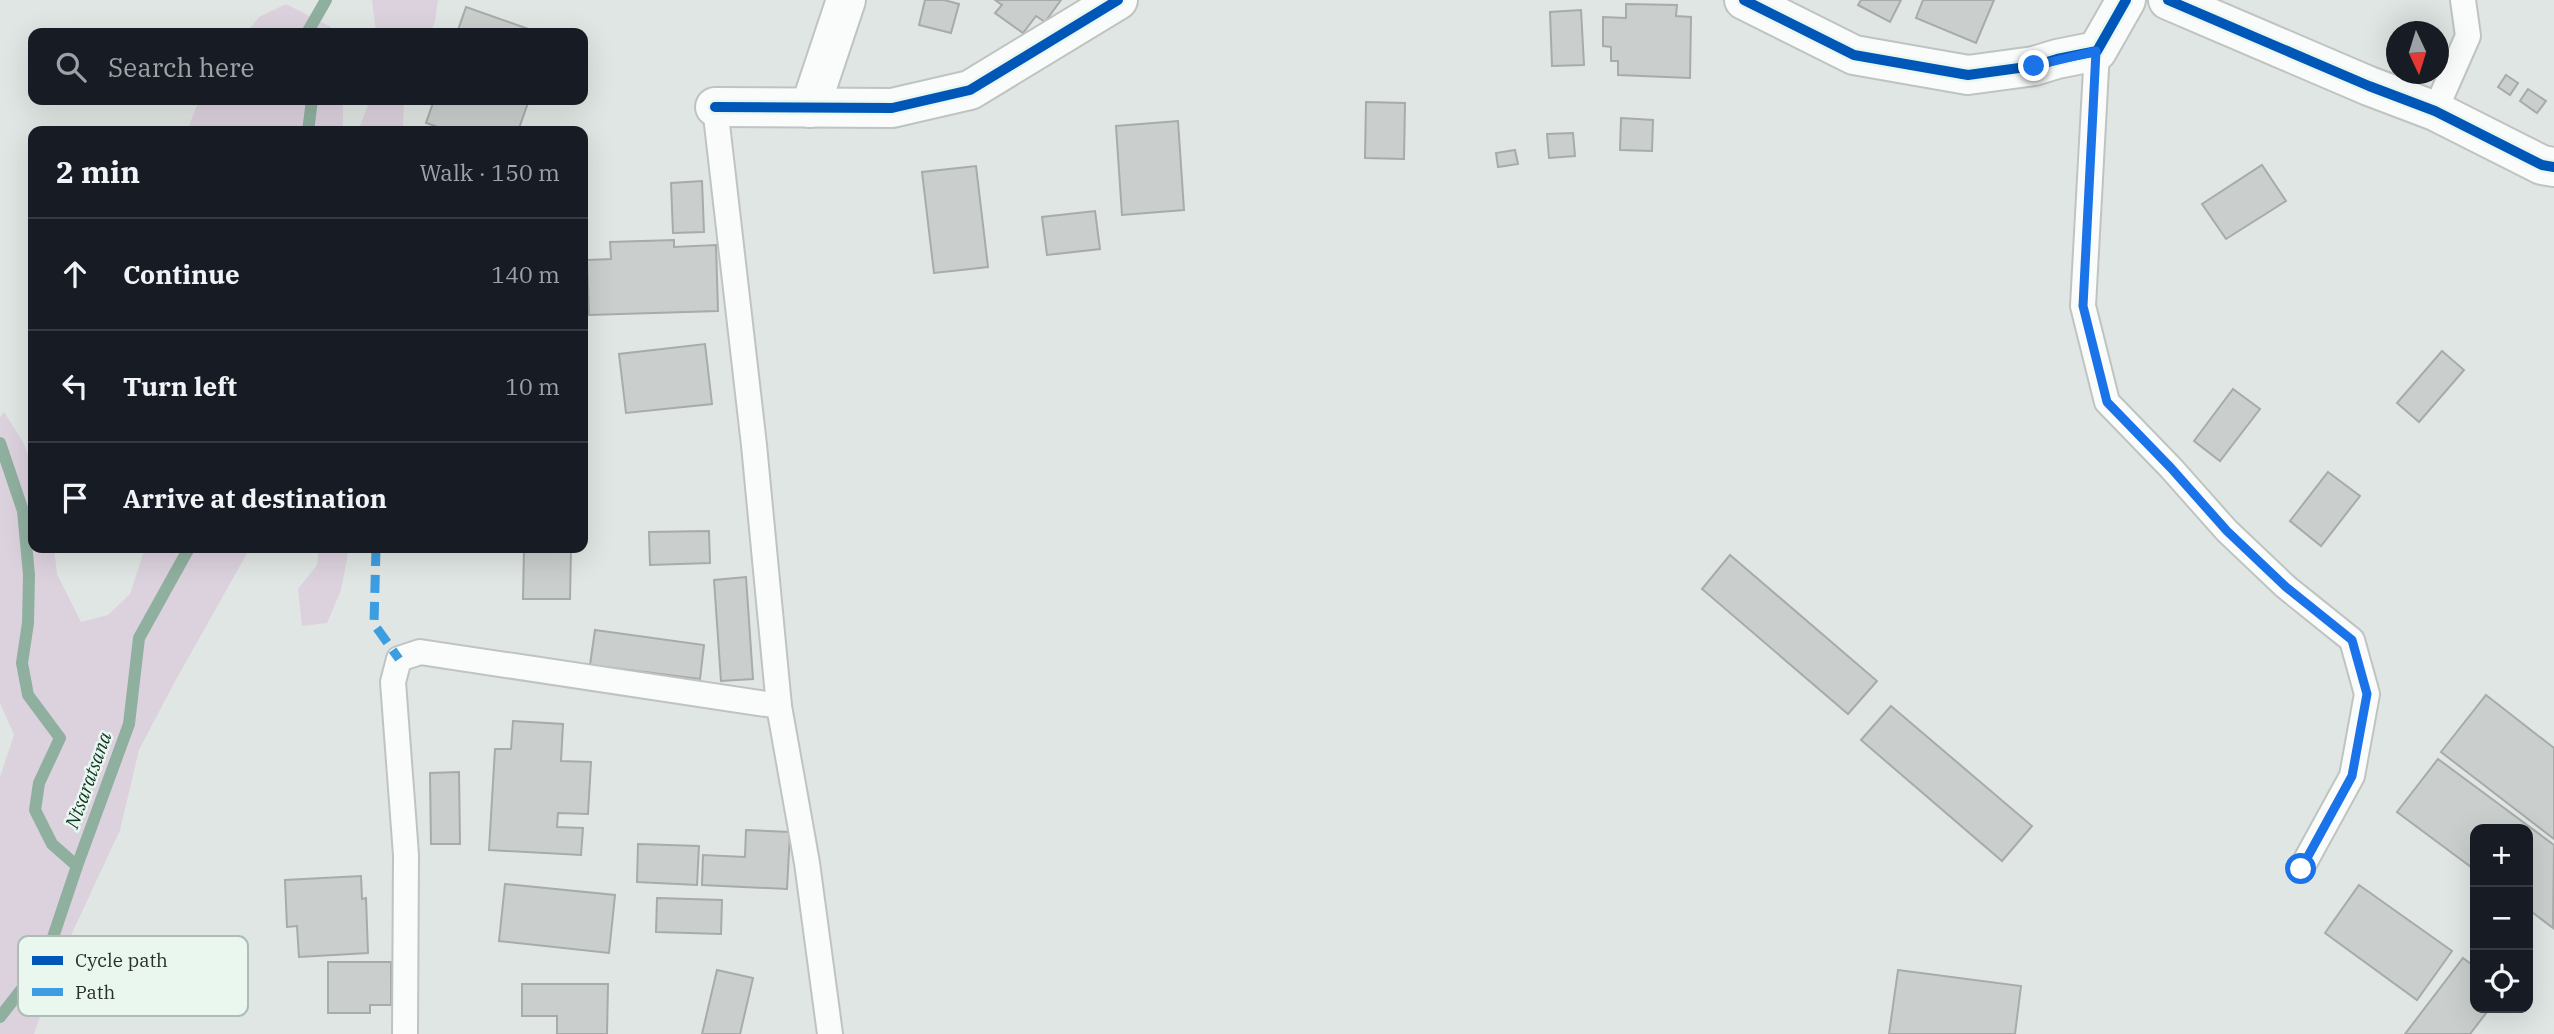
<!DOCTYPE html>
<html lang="en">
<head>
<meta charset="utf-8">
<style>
	body { margin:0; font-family:"IBM Plex Serif",serif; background:#20242c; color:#f1f3f6 }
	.controls { position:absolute; right:21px; bottom:21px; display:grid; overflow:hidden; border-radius:14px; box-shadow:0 7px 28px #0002 }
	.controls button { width:63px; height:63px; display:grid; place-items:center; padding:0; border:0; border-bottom:2px solid #363941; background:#171b24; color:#f1f3f6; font:35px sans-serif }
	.compass { position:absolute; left:2386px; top:21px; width:63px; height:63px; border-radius:50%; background:#171b24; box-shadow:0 7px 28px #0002; rotate:176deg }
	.stop { position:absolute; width:21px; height:21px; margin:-16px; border:5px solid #1a73e8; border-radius:50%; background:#fff }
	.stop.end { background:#1a73e8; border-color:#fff; box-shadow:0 2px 7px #0008 }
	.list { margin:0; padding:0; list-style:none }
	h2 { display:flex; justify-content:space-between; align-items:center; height:91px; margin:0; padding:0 28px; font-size:30px }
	h2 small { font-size:23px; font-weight:400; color:#9ea1a6 }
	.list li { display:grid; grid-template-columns:46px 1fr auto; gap:21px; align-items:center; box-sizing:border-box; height:112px; padding:0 28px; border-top:2px solid #363941 }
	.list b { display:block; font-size:26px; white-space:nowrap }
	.list em { font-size:23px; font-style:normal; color:#9ea1a6 }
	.icon { flex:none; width:38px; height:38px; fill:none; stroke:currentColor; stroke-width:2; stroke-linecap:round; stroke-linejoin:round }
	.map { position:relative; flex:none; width:2554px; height:1034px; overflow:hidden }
	.search { position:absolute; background:#171b24; box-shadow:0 7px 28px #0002; left:28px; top:28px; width:560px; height:77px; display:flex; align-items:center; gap:18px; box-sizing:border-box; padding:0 24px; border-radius:14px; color:#9ea1a6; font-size:26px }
	.panel { position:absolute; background:#171b24; box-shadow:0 7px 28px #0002; left:28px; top:126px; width:560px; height:427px; border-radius:14px }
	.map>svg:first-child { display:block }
	.green { fill:#dcd2de }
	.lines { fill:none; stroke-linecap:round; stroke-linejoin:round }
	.stream { stroke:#90b09f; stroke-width:12 }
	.building { fill:#cacfcd; stroke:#a7aba9; stroke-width:2 }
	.service-casing { stroke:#bfc4c1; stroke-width:28 }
	.minor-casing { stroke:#bfc4c1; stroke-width:42 }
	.tertiary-casing { stroke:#bfc4c1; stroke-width:42 }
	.service { stroke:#fafbfb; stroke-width:24 }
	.minor { stroke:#fafbfb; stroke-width:38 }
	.tertiary { stroke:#fafbfb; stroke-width:38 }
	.quiet { stroke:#3d9de1; stroke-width:9; stroke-dasharray:18 9; stroke-linecap:butt }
	.cycleway-casing { stroke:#eaf7ef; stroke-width:15 }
	.cycleway { stroke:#0057b8; stroke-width:10 }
	.route { stroke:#1a73e8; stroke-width:9 }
	.labels { text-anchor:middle; stroke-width:5; stroke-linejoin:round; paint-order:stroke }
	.water-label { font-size:19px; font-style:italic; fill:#0f3625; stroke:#eaf7ef }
	.key { fill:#eaf7ef; stroke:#b0bbb5; stroke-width:2 }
	.key-label { font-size:19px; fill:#2a2f2d }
</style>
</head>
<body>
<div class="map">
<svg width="2554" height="1034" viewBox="0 0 2554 1034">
	<rect width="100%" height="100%" fill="#e0e6e3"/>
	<!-- green -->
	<g class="green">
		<polygon points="372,0 438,0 435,22 430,33 376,33"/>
		<polygon points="286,4 331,27 332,33 246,33 259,17"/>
		<polygon points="199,100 343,100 343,131 191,131 189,126"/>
		<polygon points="370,100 404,100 403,131 358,131"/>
		<polygon points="4,412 23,442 33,468 33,548 54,548 57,574 81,622 108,615 130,594 145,548 250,548 173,685 139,750 120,830 61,957 34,1034 0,1034 0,777 14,735 0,703 0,417"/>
		<polygon points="319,548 349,548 341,590 327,623 302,626 298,589 317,565"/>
	</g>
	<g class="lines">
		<!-- stream -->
		<g class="stream">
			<polyline points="307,33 326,0"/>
			<polyline points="308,131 312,100"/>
			<polyline points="0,443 23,511 29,575 28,623 22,663 28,695 60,738 39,783 35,810 52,844 77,866"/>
			<polyline points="0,1017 46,958 77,866 129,724 139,638 189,548"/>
		</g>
	</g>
	<!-- building -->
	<g class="building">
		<polygon points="925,0 944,0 959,4 951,33 919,25"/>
		<polygon points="995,0 1061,0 1045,22 1036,16 1023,33 995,13 1002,5"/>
		<polygon points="1861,0 1901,0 1890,22 1858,5"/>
		<polygon points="1923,0 1994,0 1976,43 1916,18"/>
		<polygon points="1626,4 1677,5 1676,16 1691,17 1690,78 1618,75 1618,61 1611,61 1611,47 1603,46 1603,17 1626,18"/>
		<polygon points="466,7 540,33 457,33"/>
		<polygon points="1581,10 1584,65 1552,66 1550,12"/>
		<polygon points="2506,75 2518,83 2510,95 2498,87"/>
		<polygon points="2528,89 2546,101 2537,113 2520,101"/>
		<polygon points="434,100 529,100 518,131 449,131 426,123"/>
		<polygon points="1366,102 1405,103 1404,159 1365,158"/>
		<polygon points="1621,118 1653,120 1652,151 1620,150"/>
		<polygon points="1178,121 1184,210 1122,215 1116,126"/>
		<polygon points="1573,133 1575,156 1549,158 1547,134"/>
		<polygon points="1515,150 1518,164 1498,167 1496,153"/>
		<polygon points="2262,165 2286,201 2226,239 2202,204"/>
		<polygon points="976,166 988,267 934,273 922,172"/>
		<polygon points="702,181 704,232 673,233 671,183"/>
		<polygon points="1095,211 1100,249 1047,255 1042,217"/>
		<polygon points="674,240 674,247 716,245 718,311 589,315 587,260 611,259 610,242"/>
		<polygon points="705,344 712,404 626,413 619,354"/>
		<polygon points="2442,351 2464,370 2419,422 2397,403"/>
		<polygon points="2233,389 2260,409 2220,461 2194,441"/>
		<polygon points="2328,472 2360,496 2321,546 2290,521"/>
		<polygon points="709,531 710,563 650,565 649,532"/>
		<polygon points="524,548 571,548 570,599 523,599"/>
		<polygon points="1730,555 1877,681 1848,714 1702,589"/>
		<polygon points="746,577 753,679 721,681 714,580"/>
		<polygon points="595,630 704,645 700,679 590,665"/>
		<polygon points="2486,695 2554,748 2554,839 2441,752"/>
		<polygon points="1891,706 2032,826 2002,861 1861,740"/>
		<polygon points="513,721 563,724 561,761 591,762 588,814 558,813 557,827 583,828 581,855 489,850 495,749 511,749"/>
		<polygon points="2438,759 2554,845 2553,928 2528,909 2528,829 2475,829 2475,870 2397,812"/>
		<polygon points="459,772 460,844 431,844 430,773"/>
		<polygon points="746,830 790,832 787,889 702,885 703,855 745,857"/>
		<polygon points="638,844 699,846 697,885 637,882"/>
		<polygon points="361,876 362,899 366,898 368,953 299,957 297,926 287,927 285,880"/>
		<polygon points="505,884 615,895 609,953 499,941"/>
		<polygon points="2359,885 2452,951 2417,1000 2325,933"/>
		<polygon points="657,898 722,900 721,934 656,932"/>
		<polygon points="2463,958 2475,967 2475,1008 2490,1008 2470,1034 2405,1034"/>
		<polygon points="328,962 391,962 391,1005 370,1005 370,1013 328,1013"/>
		<polygon points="717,970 753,978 740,1034 702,1034"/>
		<polygon points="1898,970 2021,986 2015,1034 1889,1034"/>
		<polygon points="522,984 608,984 607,1034 557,1034 557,1016 522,1016"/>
	</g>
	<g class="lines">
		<!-- service casing -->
		<g class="service-casing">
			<g id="service">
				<polyline points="2097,51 2083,306 2107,402 2171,468 2227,531 2286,587 2352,640 2367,694 2352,776 2301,869"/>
				<polyline points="715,107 754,445 779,706 807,863 830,1034"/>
				<polyline points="2435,111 2468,36 2463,0"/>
				<polyline points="405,1034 406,855 393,682 399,659 420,652 779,706"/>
			</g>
		</g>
		<!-- minor casing -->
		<g class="minor-casing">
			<g id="minor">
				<polyline points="1744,0 1854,55 1968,75 2034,66 2057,59 2097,51 2126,0"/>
				<polyline points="715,107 892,108 970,90 1118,0"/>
				<polyline points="810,108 846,0"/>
			</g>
		</g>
		<!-- tertiary casing -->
		<g class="tertiary-casing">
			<polyline id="tertiary" points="2168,0 2369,86 2435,111 2542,165 2554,167"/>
		</g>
		<!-- service -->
		<use href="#service" class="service"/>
		<!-- minor -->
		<use href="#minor" class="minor"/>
		<!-- tertiary -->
		<use href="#tertiary" class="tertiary"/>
		<!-- quiet -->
		<polyline class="quiet" points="376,548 374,624 399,659"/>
		<!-- cycleway casing -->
		<g class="cycleway-casing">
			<g id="cycleway">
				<polyline points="1744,0 1854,55 1968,75 2034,66 2057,59 2097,51 2126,0"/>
				<polyline points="2168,0 2369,86 2435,111 2542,165 2554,167"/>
				<polyline points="715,107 892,108 970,90 1118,0"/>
			</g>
		</g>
		<!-- cycleway -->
		<use href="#cycleway" class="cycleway"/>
	</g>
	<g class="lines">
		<!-- route -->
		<polyline class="route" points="2034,66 2096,51 2083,306 2107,402 2171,468 2227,531 2286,587 2352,640 2367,694 2352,776 2301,869"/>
	</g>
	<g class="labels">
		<!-- water labels -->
		<g class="water-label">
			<text transform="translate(88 780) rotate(-70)" y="7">Ntsaratsana</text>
		</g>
	</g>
	<!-- legend -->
	<rect x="18" y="936" width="230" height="80" rx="10" class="key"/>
	<rect x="32" y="956" width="31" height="9" fill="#0057b8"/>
	<rect x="32" y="988" width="31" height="8" fill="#3d9de1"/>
	<g class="key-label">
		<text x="75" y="967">Cycle path</text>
		<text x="75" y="999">Path</text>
	</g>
</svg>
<div class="controls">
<button>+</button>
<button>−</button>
<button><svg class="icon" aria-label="locate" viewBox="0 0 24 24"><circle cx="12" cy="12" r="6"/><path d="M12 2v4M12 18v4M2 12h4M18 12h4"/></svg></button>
</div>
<svg class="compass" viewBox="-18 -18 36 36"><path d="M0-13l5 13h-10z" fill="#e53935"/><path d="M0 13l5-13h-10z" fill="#9ea1a6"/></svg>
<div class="stop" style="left:2301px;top:869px"></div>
<div class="stop end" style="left:2034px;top:66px"></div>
<div class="search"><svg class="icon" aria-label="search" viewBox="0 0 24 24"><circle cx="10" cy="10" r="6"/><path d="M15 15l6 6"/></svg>Search here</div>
<section class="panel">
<h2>2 min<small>Walk · 150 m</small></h2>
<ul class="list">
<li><svg class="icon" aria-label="ahead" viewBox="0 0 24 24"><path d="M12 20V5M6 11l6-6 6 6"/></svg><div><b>Continue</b></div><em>140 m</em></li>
<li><svg class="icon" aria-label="left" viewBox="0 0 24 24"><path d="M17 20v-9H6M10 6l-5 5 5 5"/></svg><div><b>Turn left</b></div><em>10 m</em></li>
<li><svg class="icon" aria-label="arrive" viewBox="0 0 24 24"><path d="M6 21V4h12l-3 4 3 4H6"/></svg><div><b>Arrive at destination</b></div></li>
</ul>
</section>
</div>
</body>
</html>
